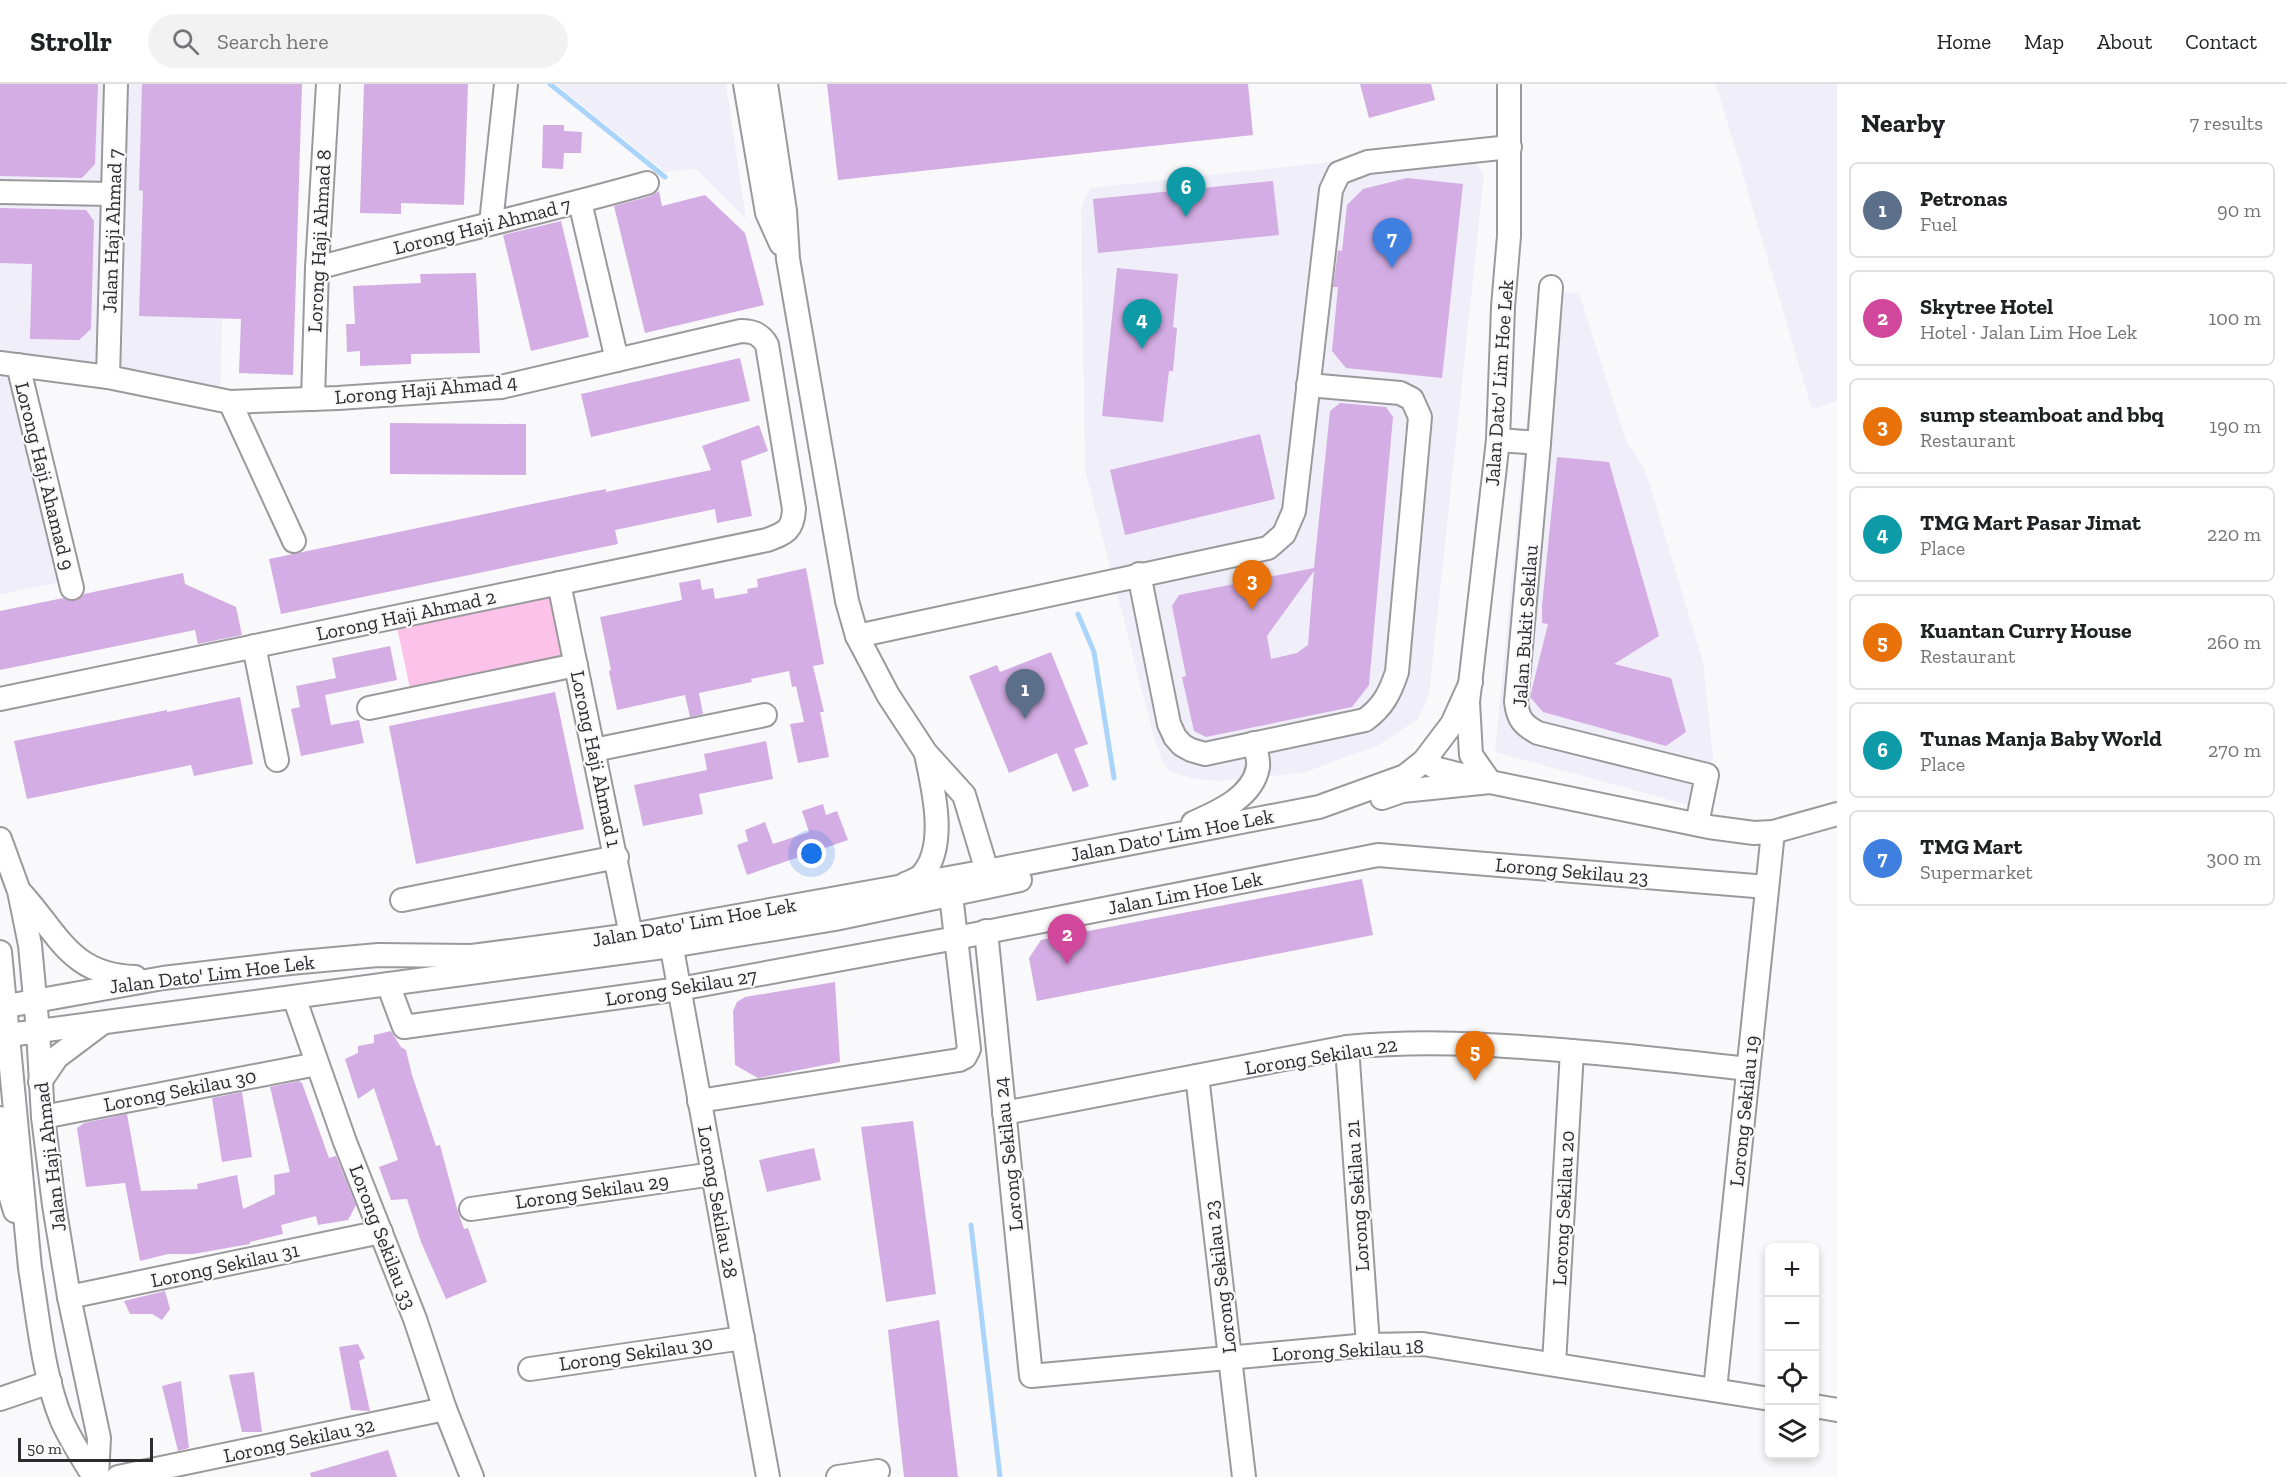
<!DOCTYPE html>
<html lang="en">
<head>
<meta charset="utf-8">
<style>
	body { margin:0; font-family:"Zilla Slab",serif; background:#f2f2f2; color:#202124 }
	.controls { position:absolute; right:18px; bottom:18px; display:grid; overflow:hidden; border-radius:9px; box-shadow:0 3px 9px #0003 }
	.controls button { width:54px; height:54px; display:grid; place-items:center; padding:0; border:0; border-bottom:2px solid #e0e0e0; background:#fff; color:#202124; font:30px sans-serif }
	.scale { position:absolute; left:18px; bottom:15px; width:135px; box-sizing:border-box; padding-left:6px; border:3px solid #2c2c2d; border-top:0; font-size:16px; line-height:21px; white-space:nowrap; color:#2c2c2d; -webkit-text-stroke:4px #f9f9fc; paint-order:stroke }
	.you { position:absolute; left:812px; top:770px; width:21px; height:21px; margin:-15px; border:4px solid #fff; border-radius:50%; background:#1a73e8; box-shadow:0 0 0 9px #1a73e833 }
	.badge { display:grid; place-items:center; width:39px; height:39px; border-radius:50%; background:#d93025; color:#fff; font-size:20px; font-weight:700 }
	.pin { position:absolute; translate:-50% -50px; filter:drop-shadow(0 2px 3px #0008) }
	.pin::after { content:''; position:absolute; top:32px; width:21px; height:18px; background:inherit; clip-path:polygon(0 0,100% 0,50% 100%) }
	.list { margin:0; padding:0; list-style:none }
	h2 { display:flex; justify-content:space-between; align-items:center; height:78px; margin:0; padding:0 24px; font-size:26px }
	h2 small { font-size:20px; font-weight:400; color:#757577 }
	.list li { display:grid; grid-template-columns:39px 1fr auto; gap:18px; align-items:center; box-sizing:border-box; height:96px; margin:0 12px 12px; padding:0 12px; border:2px solid #e0e0e0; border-radius:9px }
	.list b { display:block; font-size:22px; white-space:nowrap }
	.list p { margin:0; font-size:20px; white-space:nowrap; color:#757577 }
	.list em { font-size:20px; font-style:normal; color:#757577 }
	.icon { flex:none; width:33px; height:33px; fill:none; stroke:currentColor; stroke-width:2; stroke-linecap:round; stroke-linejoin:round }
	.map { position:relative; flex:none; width:1837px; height:1393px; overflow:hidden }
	header { display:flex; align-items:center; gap:36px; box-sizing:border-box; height:84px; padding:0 30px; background:#fff; border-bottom:2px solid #e0e0e0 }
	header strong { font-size:28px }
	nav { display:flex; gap:33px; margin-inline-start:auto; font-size:21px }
	.search { width:420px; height:54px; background:#f2f2f2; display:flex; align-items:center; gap:15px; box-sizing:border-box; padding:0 21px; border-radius:33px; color:#757577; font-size:22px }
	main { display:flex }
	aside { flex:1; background:#fff }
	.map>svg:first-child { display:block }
	.built { fill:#f0eef9 }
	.green { fill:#fcc2e9 }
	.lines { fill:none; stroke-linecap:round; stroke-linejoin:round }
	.stream { stroke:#abd4fa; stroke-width:5 }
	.building { fill:#d3ade3; fill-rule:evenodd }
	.minor-casing { stroke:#9a9a9d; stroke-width:26 }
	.minor { stroke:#fff; stroke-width:22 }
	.labels { text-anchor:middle; stroke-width:4.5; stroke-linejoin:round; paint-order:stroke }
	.street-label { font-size:20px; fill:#2c2c2d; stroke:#f9f9fc }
</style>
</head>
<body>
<header>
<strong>Strollr</strong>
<div class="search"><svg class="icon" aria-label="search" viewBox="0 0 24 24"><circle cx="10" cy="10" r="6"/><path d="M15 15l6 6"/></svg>Search here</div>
<nav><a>Home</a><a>Map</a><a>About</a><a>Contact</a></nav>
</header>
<main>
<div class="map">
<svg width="1837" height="1393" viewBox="0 0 1837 1393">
	<rect width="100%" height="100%" fill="#f9f9fc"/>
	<!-- built -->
	<g class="built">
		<polygon points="0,0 229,0 220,315 8,275 62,498 0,510"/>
		<polygon points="556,0 726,0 746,135 696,85 665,88"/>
		<polygon points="1716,0 1837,0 1837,317 1812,325"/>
		<polygon points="1462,57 1484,91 1429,611 1418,635 1379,661 1303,689 1217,697 1191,694 1171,688 1163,679 1154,653 1085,386 1081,125 1086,112 1091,104 1366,74"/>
		<polygon points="1539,208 1579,209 1626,357 1645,386 1703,578 1713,674 1703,725 1495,668"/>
	</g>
	<!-- green -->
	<polygon class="green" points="549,511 562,574 410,605 397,543"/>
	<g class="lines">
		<!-- stream -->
		<g class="stream">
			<polyline points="550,0 665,93"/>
			<polyline points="1078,530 1094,568 1114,694"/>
			<polyline points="971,1141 1000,1393"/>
		</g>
	</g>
	<!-- building -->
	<g class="building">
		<polygon points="0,0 98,0 95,80 82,94 0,92"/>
		<polygon points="142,0 302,0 293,291 239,289 241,235 139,232 143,107 139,106"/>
		<polygon points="364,0 468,0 464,121 401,119 401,130 360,129"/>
		<polygon points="827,0 1248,0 1253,51 838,96"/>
		<polygon points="1360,0 1431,0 1435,16 1369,34"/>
		<polygon points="543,41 564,41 564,47 582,48 581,69 564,69 563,85 542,84"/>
		<polygon points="1407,94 1463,100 1442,294 1346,284 1332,267 1338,203 1333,203 1338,166 1342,167 1347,121 1363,105"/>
		<polygon points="1273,97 1279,151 1098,169 1093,115"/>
		<polygon points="659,107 662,122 705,111 745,149 764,221 645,249 614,122 651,112"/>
		<polygon points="0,124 86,126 94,137 91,245 79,256 30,255 32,180 0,179"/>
		<polygon points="561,137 589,253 531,267 503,151"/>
		<polygon points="1117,184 1178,190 1173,243 1177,244 1173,287 1169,287 1163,338 1102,332"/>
		<polygon points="476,189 480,269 411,270 411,280 360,282 360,267 347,268 346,240 355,240 353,202 421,199 420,190"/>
		<polygon points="740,274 750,317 591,353 581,310"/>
		<path d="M1340,319L1386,323L1393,333L1369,601L1352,623L1206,653L1194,647L1182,593L1186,592L1172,522L1179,511L1314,484L1330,327ZM1314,487L1308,561L1297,569L1271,575L1267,552Z"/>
		<polygon points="390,339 526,340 526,391 390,390"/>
		<polygon points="759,341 768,367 741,377 752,432 717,439 715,425 615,446 618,460 281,530 269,475 590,408 606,405 606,408 711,386 702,362"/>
		<polygon points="1260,350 1275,415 1125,451 1110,386"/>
		<polygon points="1557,373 1609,378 1659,552 1614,580 1671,594 1686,648 1666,662 1543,628 1530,613 1548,540 1542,539 1542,522"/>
		<polygon points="806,484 824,580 813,582 824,628 820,628 829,673 798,679 790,640 804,638 796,602 792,603 789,587 751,595 752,598 699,609 703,630 690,633 685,611 617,626 609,587 611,586 600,533 682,516 679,499 700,495 702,506 713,504 715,515 748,509 747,505 758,503 757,495"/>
		<polygon points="183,489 185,500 236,523 242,551 198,560 195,546 0,586 0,527 63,514 75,517 84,510"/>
		<polygon points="390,562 397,596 325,611 331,641 359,636 364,659 301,672 291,625 300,623 296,602 336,594 332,574"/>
		<polygon points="1051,568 1088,660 1074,665 1089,702 1073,708 1057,669 1009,689 969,592 997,581 1000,588"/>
		<polygon points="555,608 584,745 416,780 389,642"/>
		<polygon points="240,613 253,680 194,692 191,681 27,715 14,657 167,626 167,628"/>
		<polygon points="766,657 773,695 699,710 703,730 643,742 634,701 707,686 704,670"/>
		<polygon points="823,720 826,731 837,727 848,756 747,791 737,761 748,757 745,746 765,738 773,760 809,748 802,727"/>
		<polygon points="1362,795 1373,851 1037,917 1029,874 1041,856"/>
		<polygon points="835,898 840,978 758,994 735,981 733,927 737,918 745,913"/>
		<polygon points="391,947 401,963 406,966 412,991 436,1062 440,1061 458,1128 464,1145 468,1144 487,1198 446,1215 421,1158 407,1115 391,1116 379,1083 398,1076 374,1004 358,1015 345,975 358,969 358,962 374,959 374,951"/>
		<polygon points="299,997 302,999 329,1074 336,1072 356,1121 348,1136 318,1141 316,1132 281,1141 283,1150 250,1158 250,1160 193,1170 168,1170 140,1177 125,1099 86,1103 77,1044 84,1039 127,1030 141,1107 198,1105 197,1100 237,1091 243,1125 275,1110 274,1091 290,1088 270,1003"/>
		<polygon points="242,1008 252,1073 222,1078 212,1014"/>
		<polygon points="913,1037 936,1210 886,1218 861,1043"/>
		<polygon points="814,1064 821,1096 767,1108 759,1076"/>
		<polygon points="165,1207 170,1225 162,1236 152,1230 130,1230 124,1217"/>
		<polygon points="939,1236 958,1393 904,1393 888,1246"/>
		<polygon points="358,1260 365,1274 359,1277 370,1327 351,1326 339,1263"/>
		<polygon points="254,1288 262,1348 242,1348 229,1291"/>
		<polygon points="181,1297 189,1364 178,1367 162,1302"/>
		<polygon points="388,1366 397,1393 311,1393 310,1389"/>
	</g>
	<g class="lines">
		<!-- minor casing -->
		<g class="minor-casing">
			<g id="minor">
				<polyline points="745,0 767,129 781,160"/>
				<polyline points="766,0 785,127 788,175 847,517 857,552 888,611 926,669 964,711 987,787"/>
				<polyline points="0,108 113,110"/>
				<polyline points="580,118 617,276"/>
				<polyline points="491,139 506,0"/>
				<path d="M317,184C427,154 538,130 647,99"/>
				<path d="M1551,203L1539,359L1516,618C1518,635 1523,641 1538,649L1707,691L1697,740"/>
				<path d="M0,279L108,293L230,318L338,314L501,303L741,247C753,247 761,250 767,261L794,425C793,446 786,449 767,456L0,615"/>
				<polyline points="18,281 72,504"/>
				<polyline points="108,293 116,0"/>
				<polyline points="313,315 317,184 328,0"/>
				<polyline points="230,318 294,457"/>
				<polyline points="1498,356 1539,359"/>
				<path d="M1139,490L1169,640L1175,653L1182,661L1191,666L1205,670L1365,636C1383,623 1390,609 1397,588L1420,333L1412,315L1400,309L1308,301"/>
				<polyline points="559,499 631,851"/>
				<polyline points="857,552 1268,464 1284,450 1294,427 1331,106 1339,89 1368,78 1510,63"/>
				<polyline points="254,562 277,676"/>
				<polyline points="369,624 576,581"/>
				<polyline points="594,666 765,631"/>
				<polyline points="1424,677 1438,685 1490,698 1709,743 1754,749 1773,748 1837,730"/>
				<polyline points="1490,698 1471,671 1468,618 1498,356 1503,223 1509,152 1509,0"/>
				<polyline points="1382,714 1402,707 1490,698"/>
				<path d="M1193,739C1218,728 1253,713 1258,683C1259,676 1256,666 1254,659"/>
				<polyline points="0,755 19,807 30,861 38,947 43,1033 54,1121 69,1213 99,1354 97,1393"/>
				<path d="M905,800C910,798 918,795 922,791C948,762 933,704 926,670"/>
				<path d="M22,810C59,851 71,891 135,893"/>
				<polyline points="402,816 617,773"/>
				<polyline points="986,847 1031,1292 1368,1261 1423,1260 1770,1315"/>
				<polyline points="669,848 768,1393"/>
				<path d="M0,868L30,1184C38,1232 43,1292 62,1337C71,1357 83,1375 94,1393"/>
				<polyline points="388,900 404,943 679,905 956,854 1378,771 1767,803"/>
				<polyline points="294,913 345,1058 415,1235 445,1325 472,1393"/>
				<polyline points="7,922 163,894 290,879 378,871 472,872 631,851 987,787 1319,723 1405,692 1424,677 1452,640 1471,598"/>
				<polyline points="9,951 671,862 835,835 1020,796"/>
				<polyline points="1347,963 1368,1261"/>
				<polyline points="1197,992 1244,1393"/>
				<polyline points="40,998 57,973 101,940"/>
				<polyline points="699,1017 959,976 965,973 969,965 951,811"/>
				<path d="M1004,1029L1347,963C1422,956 1487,960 1561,966C1624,971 1686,978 1748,985"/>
				<polyline points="43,1033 317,980"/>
				<polyline points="0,1034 6,1097 15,1127"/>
				<polyline points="471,1125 713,1090"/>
				<polyline points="69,1213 381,1148"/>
				<polyline points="1554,1280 1572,967"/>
				<polyline points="530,1285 743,1254"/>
				<polyline points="1715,1306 1773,748"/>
				<polyline points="0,1315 50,1298"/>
				<polyline points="1814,1322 1837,1326"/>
				<polyline points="118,1393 445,1325"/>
				<polyline points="838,1393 878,1387"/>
			</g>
		</g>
		<!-- minor -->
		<use href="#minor" class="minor"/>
	</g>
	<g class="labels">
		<!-- street labels -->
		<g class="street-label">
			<text transform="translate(482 142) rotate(-14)" y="7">Lorong Haji Ahmad 7</text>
			<text transform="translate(112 147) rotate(-88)" y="7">Jalan Haji Ahmad 7</text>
			<text transform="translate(319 157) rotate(-87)" y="7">Lorong Haji Ahmad 8</text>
			<text transform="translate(1499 299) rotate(-86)" y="7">Jalan Dato' Lim Hoe Lek</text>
			<text transform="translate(426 305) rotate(-5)" y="7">Lorong Haji Ahmad 4</text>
			<text transform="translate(45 392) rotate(76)" y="7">Lorong Haji Ahamad 9</text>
			<text transform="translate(406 531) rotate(-12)" y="7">Lorong Haji Ahmad 2</text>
			<text transform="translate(1525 542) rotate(-86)" y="7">Jalan Bukit Sekilau</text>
			<text transform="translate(596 675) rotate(78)" y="7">Lorong Haji Ahmad 1</text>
			<text transform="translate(1172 751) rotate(-11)" y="7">Jalan Dato' Lim Hoe Lek</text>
			<text transform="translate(1572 787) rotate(5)" y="7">Lorong Sekilau 23</text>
			<text transform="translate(1185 809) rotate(-11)" y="7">Jalan Lim Hoe Lek</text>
			<text transform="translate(694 838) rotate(-10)" y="7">Jalan Dato' Lim Hoe Lek</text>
			<text transform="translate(212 890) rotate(-7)" y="7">Jalan Dato' Lim Hoe Lek</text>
			<text transform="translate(681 903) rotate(-9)" y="7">Lorong Sekilau 27</text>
			<text transform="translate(1321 972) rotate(-9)" y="7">Lorong Sekilau 22</text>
			<text transform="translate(180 1006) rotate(-11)" y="7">Lorong Sekilau 30</text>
			<text transform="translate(1744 1027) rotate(-84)" y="7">Lorong Sekilau 19</text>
			<text transform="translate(1008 1070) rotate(-96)" y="7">Lorong Sekilau 24</text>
			<text transform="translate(50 1073) rotate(-97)" y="7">Jalan Haji Ahmad</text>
			<text transform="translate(592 1107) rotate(-8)" y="7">Lorong Sekilau 29</text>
			<text transform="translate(1357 1112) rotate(-94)" y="7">Lorong Sekilau 21</text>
			<text transform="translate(718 1118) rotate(80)" y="7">Lorong Sekilau 28</text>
			<text transform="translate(1563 1124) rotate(-87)" y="7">Lorong Sekilau 20</text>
			<text transform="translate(383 1153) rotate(69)" y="7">Lorong Sekilau 33</text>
			<text transform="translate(225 1181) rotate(-12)" y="7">Lorong Sekilau 31</text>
			<text transform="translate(1220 1193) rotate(-97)" y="7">Lorong Sekilau 23</text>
			<text transform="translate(1348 1266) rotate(-3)" y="7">Lorong Sekilau 18</text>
			<text transform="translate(636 1269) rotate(-8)" y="7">Lorong Sekilau 30</text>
			<text transform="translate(299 1356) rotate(-12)" y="7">Lorong Sekilau 32</text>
		</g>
	</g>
</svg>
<div class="controls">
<button>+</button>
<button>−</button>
<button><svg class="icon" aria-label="locate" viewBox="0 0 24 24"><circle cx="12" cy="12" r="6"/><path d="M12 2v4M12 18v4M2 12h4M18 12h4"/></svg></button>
<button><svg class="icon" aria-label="layers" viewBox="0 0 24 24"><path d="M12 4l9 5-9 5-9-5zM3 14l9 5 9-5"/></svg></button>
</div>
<div class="scale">50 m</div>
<div class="you"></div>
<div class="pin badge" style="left:1025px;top:635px;background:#5c6f8a">1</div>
<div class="pin badge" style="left:1067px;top:880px;background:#d1479c">2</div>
<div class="pin badge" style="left:1252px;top:526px;background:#e8710a">3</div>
<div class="pin badge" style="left:1142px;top:265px;background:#0f9aa8">4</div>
<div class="pin badge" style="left:1475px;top:997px;background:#e8710a">5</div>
<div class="pin badge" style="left:1186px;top:133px;background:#0f9aa8">6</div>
<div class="pin badge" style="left:1392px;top:184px;background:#3f7fe0">7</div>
</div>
<aside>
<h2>Nearby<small>7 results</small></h2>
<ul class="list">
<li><span class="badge" style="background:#5c6f8a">1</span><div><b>Petronas</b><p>Fuel</p></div><em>90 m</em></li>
<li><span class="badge" style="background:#d1479c">2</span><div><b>Skytree Hotel</b><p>Hotel · Jalan Lim Hoe Lek</p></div><em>100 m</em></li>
<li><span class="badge" style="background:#e8710a">3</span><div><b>sump steamboat and bbq</b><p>Restaurant</p></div><em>190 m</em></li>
<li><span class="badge" style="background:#0f9aa8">4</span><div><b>TMG Mart Pasar Jimat</b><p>Place</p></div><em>220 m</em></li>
<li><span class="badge" style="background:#e8710a">5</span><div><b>Kuantan Curry House</b><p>Restaurant</p></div><em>260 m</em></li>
<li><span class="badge" style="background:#0f9aa8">6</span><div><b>Tunas Manja Baby World</b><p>Place</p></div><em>270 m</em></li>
<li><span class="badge" style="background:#3f7fe0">7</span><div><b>TMG Mart</b><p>Supermarket</p></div><em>300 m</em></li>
</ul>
</aside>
</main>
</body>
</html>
